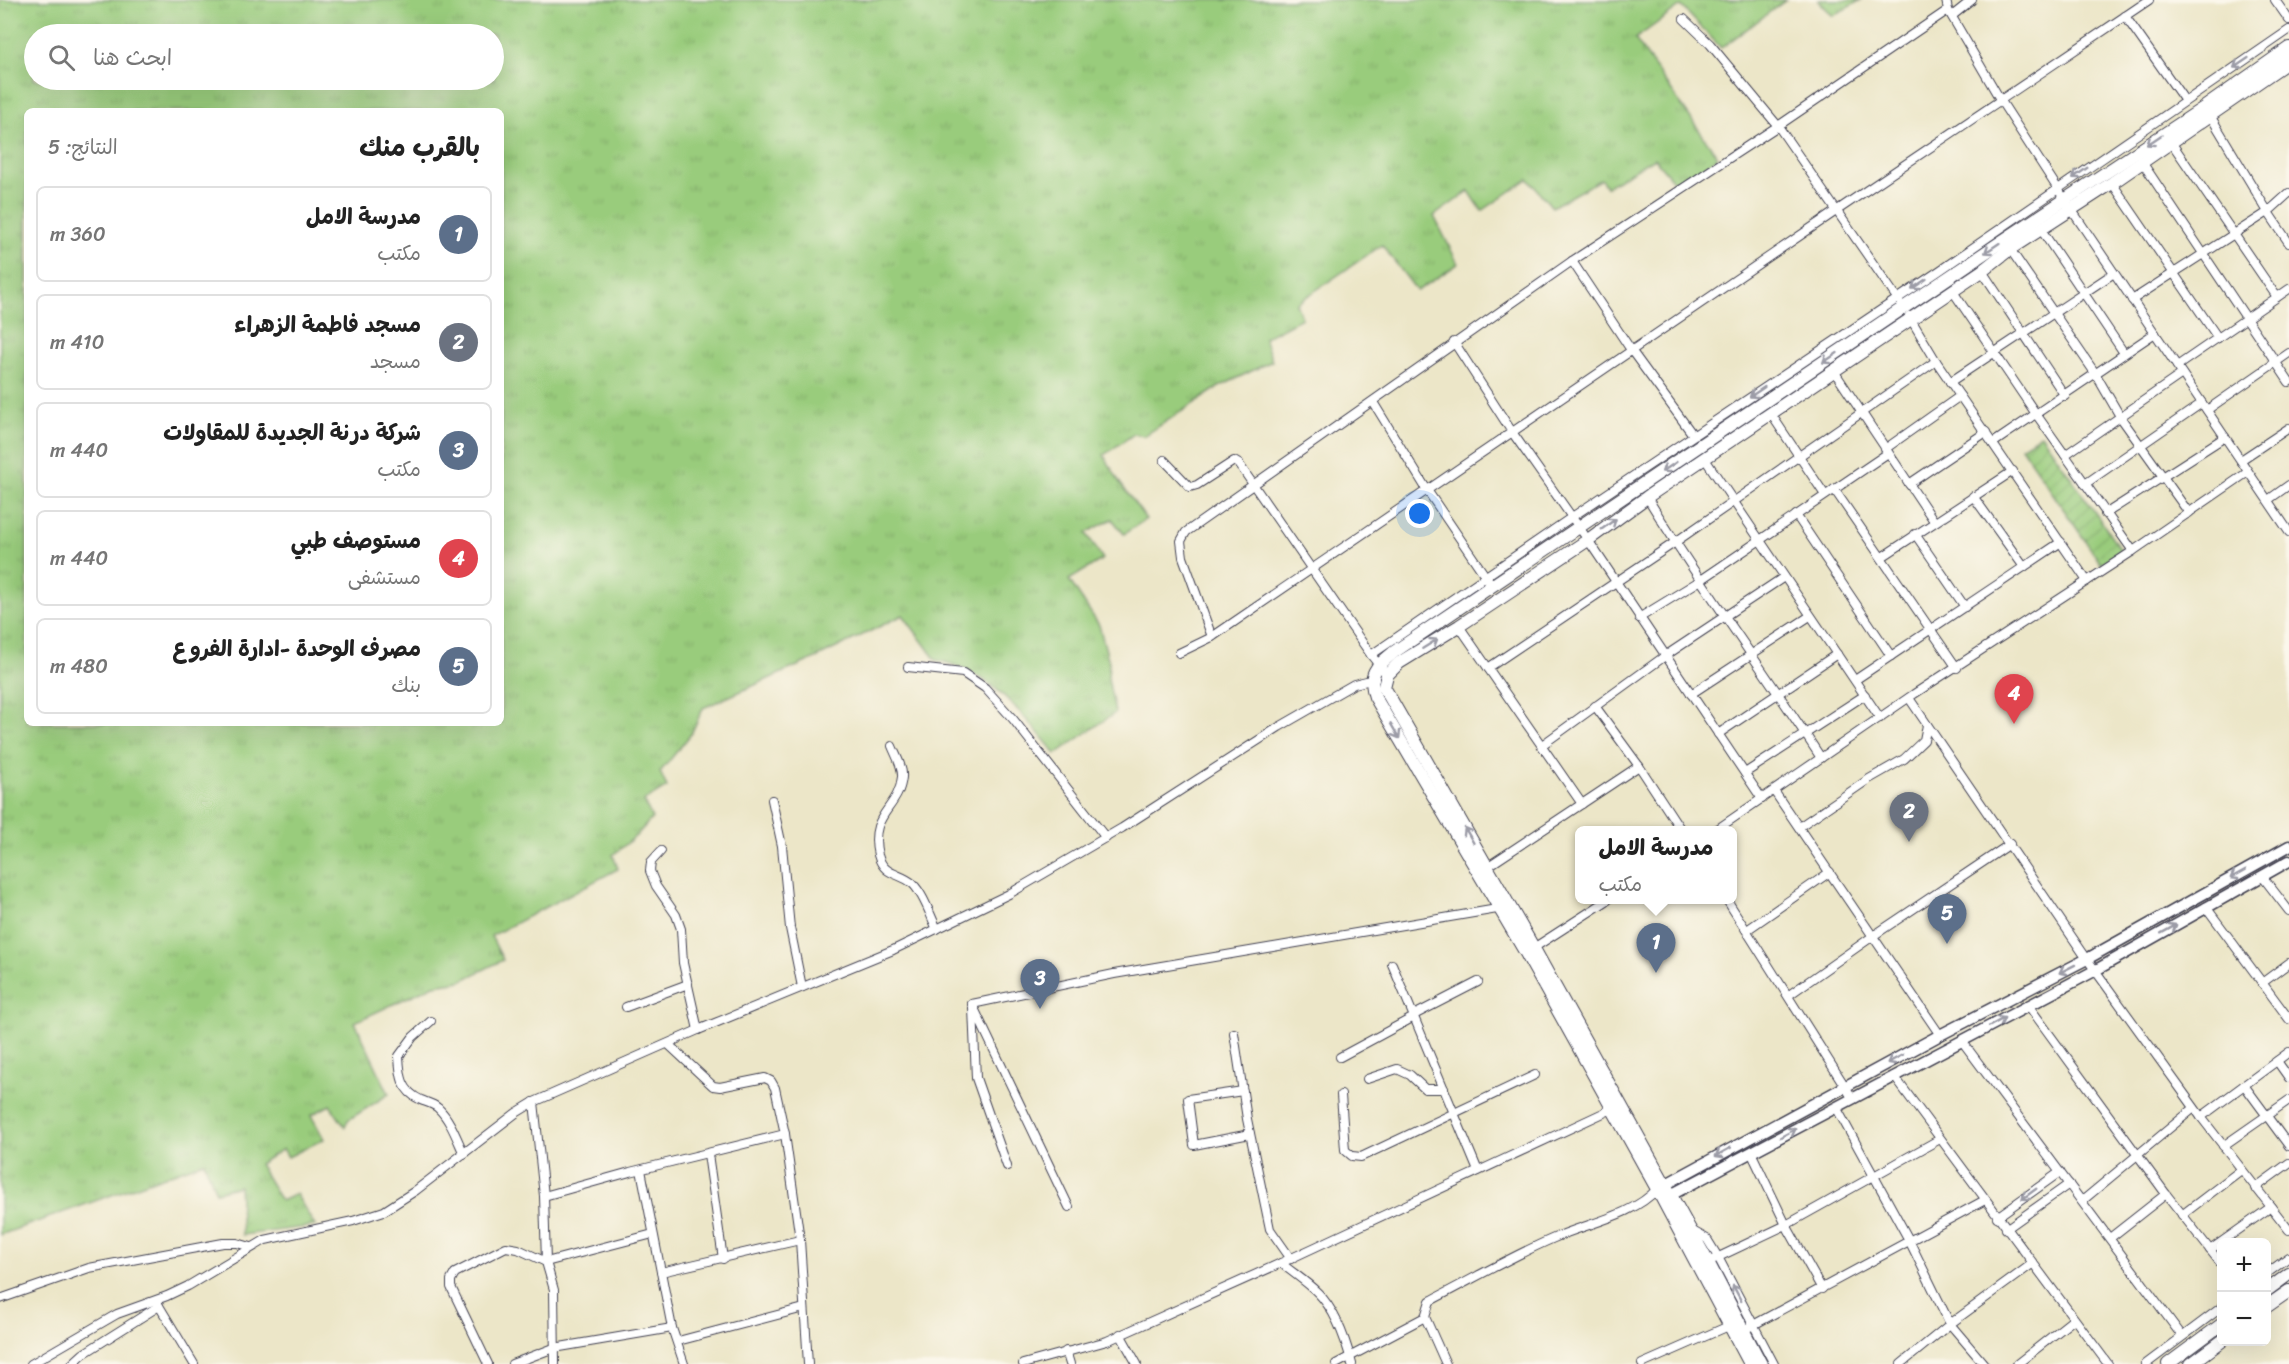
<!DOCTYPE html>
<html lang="ar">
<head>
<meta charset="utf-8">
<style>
	body { margin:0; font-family:Sriracha,"Playpen Sans Arabic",sans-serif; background:#f2f2f2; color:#222; direction:rtl }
	.controls { position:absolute; right:18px; bottom:18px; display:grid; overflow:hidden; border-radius:9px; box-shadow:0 6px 24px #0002 }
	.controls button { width:54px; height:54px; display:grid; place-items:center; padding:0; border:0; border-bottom:2px solid #e0e0e0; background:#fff; color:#222; font:30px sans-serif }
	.you { position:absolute; left:1420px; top:514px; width:21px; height:21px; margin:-15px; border:4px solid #fff; border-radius:50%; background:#1a73e8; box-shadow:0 0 0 9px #1a73e833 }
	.badge { display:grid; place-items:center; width:39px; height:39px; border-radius:50%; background:#1f6fb2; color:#fff; font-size:20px; font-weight:700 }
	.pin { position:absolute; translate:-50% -50px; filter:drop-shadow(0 2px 3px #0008) }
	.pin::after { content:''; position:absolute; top:32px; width:21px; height:18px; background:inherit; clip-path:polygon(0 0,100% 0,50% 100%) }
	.popup { position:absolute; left:1575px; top:826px; width:162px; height:78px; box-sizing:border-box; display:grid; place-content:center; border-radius:9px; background:#fff; filter:drop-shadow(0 2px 4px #0005); font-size:20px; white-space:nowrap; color:#767676 }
	.popup b { font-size:22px; color:#222 }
	.popup::after { content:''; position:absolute; left:50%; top:100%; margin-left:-12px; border:12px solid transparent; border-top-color:#fff }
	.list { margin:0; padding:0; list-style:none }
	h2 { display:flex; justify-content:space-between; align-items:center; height:78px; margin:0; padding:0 24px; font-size:26px }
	h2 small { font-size:20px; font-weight:400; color:#767676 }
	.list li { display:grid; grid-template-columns:39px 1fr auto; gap:18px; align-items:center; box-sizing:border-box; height:96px; margin:0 12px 12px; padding:0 12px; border:2px solid #e0e0e0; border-radius:9px }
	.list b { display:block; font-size:22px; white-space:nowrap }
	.list p { margin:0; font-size:20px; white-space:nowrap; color:#767676 }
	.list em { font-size:20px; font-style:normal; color:#767676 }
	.icon { flex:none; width:33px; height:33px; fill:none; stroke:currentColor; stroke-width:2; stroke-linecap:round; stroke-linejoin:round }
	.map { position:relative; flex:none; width:2289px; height:1364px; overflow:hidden; direction:ltr }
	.search { position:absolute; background:#fff; box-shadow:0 6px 24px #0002; left:24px; top:24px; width:480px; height:66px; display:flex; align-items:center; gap:15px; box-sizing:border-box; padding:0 21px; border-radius:33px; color:#767676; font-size:22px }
	.panel { position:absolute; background:#fff; box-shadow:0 6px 24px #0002; left:24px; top:108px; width:480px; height:618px; border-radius:9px; direction:rtl }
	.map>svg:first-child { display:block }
	.grass { fill:url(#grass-tufts); stroke:#5e775c; stroke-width:1.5; fill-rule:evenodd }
	.garden { fill:url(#garden-furrows); stroke:#5e775c; stroke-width:1.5 }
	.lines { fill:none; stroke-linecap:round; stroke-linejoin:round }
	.street-casing { stroke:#403f50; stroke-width:10 }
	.secondary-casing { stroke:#403f50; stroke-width:13 }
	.primary-casing { stroke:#403f50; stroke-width:14 }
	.street { stroke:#fff; stroke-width:8 }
	.secondary { stroke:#fff; stroke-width:10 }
	.primary { stroke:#fff; stroke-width:12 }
	.oneway { stroke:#9c9ca7 }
</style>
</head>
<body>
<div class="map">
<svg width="2289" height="1364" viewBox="0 0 2289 1364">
	<defs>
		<pattern id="grass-tufts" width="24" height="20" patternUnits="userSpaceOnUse" patternTransform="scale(1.5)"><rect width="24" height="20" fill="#99cc7c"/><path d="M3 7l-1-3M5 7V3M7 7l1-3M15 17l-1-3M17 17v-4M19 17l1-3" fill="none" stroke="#84af6c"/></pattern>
		<pattern id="garden-furrows" width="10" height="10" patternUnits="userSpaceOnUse" patternTransform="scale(1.5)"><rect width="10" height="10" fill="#99cc7c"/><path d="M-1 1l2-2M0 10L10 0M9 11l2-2" fill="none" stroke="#84af6c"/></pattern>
	</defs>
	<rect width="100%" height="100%" fill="#fbf7ec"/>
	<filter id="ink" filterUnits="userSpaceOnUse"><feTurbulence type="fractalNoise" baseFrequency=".0167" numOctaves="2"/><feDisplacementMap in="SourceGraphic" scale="12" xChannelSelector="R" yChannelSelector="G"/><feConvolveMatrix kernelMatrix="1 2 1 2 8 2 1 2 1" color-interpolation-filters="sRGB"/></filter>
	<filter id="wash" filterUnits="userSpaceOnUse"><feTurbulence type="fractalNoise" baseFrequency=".008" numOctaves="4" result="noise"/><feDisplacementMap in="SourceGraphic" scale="24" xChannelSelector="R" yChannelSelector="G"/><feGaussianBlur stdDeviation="1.35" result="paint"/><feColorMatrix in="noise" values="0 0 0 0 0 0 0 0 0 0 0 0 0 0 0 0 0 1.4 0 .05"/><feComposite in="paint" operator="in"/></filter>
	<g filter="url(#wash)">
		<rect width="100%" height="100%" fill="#ece6c8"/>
		<!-- grass -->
		<g class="grass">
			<path d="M0,0H1786L1721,48L1681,6L1635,39L1718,157L1677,185L1654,158L1606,187L1601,179L1552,207L1528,179L1482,211L1469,191L1434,216L1458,264L1417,291L1382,245L1296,304L1302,318L1264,338L1272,361L1219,387L1144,436L1134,434L1104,455L1120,483L1146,519L1124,534L1112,519L1086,533L1103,559L1069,580L1099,625L1109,662L1108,678L1115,713L1056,754C1021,713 992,671 936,660L903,615L820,656L703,708L691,734L660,772L667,787L644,801L652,818L636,836L613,855L618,869L491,936L503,960L461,981L434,985L355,1022L389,1094L348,1120L345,1127L330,1105L311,1115L324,1139L288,1157L283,1149L259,1164L281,1201L296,1194L315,1226L242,1235L239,1186L216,1192L204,1162L0,1235ZM34,34H494V80H34ZM27,111H501V723H27Z"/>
			<polygon points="1818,0 1861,0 1833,16"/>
		</g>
		<!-- garden -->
		<polygon class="garden" points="2041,434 2121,550 2101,564 2021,447"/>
	</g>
	<g filter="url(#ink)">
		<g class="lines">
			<!-- street casing -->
			<g class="street-casing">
				<g id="street">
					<polyline points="1946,0 1948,10"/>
					<polyline points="2275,0 2289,20"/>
					<polyline points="1952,16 1972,0"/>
					<polyline points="2125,16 2185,101"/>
					<polyline points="1684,19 1710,44 1778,126 1899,301"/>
					<polyline points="2208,112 2268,212 2289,243"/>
					<polyline points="2171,142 2277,297"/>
					<polyline points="2142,162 2289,382"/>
					<polyline points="2112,183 2218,338"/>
					<polyline points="2040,228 2124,353"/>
					<polyline points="2010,249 2095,373 2121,418 2189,513"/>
					<polyline points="1572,261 1631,350 1693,435"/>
					<polyline points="1982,271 2065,396"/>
					<polyline points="1952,290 2036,414 2133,551"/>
					<polyline points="2132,300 2268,212 2289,193"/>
					<polyline points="1909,316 1936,361 2087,581"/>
					<polyline points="1454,342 1512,432 1588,540 1762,799"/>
					<polyline points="2177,366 2289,289"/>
					<polyline points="1834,371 1934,521"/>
					<polyline points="1950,382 2114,273"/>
					<polyline points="1373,402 1427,490 1488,580"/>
					<polyline points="2207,410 2289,353"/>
					<polyline points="1771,414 1825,495"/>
					<polyline points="1993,443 2155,333"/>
					<polyline points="1885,449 1960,396"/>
					<polyline points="2065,455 2182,374"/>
					<polyline points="1705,459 1880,718"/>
					<polyline points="1164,460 1190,487 1197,485 1234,461 1239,464 1371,655 1387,675"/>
					<polyline points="2241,460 2289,428"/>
					<polyline points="1909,484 1986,432"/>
					<polyline points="2085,484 2202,403"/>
					<polyline points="1834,489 1957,668"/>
					<polyline points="1973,496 2024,567"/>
					<path d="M1647,497C1701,586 1764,670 1821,758"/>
					<polyline points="2268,500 2289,485"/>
					<polyline points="2105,514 2225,437"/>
					<polyline points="1796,515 1891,656"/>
					<polyline points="1915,534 1965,607"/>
					<polyline points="1882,557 2013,471"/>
					<polyline points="1639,618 1701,580 1888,453"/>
					<polyline points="1459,626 1582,804"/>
					<polyline points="1212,637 1183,557 1181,541 1186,532 1572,261 1778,126 1948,10 2001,101 2065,200 2289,532"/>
					<polyline points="1179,653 1212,637 1836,211 2149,0"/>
					<polyline points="1371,655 1572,517 1939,271 2289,30"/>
					<polyline points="908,667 963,673 985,688 1013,719 1106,838"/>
					<polyline points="1488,668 1674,543 1936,361"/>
					<polyline points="1855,680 2061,542"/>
					<polyline points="1691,694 1810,616"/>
					<polyline points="1909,698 2087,959 2201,1117 2289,1230"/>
					<polyline points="1595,706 1639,766 1681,830"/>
					<polyline points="1718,734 1837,654"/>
					<polyline points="1542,745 1665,656 1784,577"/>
					<path d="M892,746C896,756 903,767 902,777C899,810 868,813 878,855C884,877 900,872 913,884C924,895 930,915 937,929"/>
					<polyline points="1745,773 1865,695"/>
					<polyline points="1774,791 1940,1035"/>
					<polyline points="772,800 782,846 790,928 802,987"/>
					<polyline points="1799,827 1869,779 1904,759 1924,740 1927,725"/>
					<polyline points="1716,830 1914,694 2133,551 2248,472"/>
					<polyline points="661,851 651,862 650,871 656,886 676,915 681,929 683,963 698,1030"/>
					<polyline points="1487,867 1639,766"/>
					<polyline points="2262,876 2289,911"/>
					<polyline points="1727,900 1853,1099"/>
					<polyline points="2206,907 2289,1019"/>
					<polyline points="1747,930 1830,872"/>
					<polyline points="1532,949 1608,900"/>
					<polyline points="1392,964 1478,1171"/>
					<polyline points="2262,983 2289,963"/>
					<polyline points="1789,995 1873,936 2010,844"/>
					<polyline points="972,1004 1114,974 1503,908"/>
					<polyline points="972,1004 1069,1207"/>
					<polyline points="2028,1005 2166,1194 2222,1265"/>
					<polyline points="626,1007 688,984"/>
					<polyline points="973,1008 976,1078 1007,1166"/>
					<polyline points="1414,1015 1478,982"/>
					<path d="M431,1021L413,1037L399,1056C400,1075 401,1091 421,1100C426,1102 434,1104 438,1108C450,1119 457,1139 464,1154"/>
					<polyline points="1234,1033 1247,1119 1270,1229 1291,1259"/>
					<polyline points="1962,1041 2182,1336"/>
					<polyline points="668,1044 713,1086 720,1087 765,1078 771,1081 775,1088 785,1134 800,1240 808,1364"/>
					<polyline points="1340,1057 1414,1017"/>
					<polyline points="2277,1061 2289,1078"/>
					<polyline points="1894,1076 2108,1364"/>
					<polyline points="1367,1079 1397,1069 1410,1075 1425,1089 1444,1089"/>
					<polyline points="2244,1085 2289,1146"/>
					<polyline points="1243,1091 1188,1099 1194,1145 1250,1134"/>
					<polyline points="1341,1095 1345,1150 1352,1156 1361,1157 1535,1075"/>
					<polyline points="534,1102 544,1196 546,1262 554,1290 555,1364"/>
					<polyline points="1836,1107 1909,1240 1950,1324 1984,1364"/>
					<polyline points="2201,1117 2289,1052"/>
					<polyline points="2223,1146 2289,1100"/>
					<polyline points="1751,1152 1786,1225 1822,1289"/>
					<polyline points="708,1154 723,1259"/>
					<polyline points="641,1170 672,1328 684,1364"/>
					<polyline points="2255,1188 2289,1163"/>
					<polyline points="544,1196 630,1172 785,1134"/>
					<polyline points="2082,1201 2194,1108"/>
					<polyline points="2182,1215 2241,1170"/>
					<polyline points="1997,1217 2060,1172"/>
					<polyline points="2006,1229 2069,1184"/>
					<polyline points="1691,1230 1707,1239 1718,1257 1774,1364"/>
					<polyline points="2110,1238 2166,1194"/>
					<polyline points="2210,1250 2271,1207"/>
					<polyline points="1708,1262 1786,1225 1940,1139"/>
					<path d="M1281,1263C1293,1273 1307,1282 1318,1293C1335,1310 1346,1341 1352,1364"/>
					<polyline points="661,1272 800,1240"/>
					<polyline points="2266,1274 2289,1257"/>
					<polyline points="0,1299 89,1268 223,1243 237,1243 251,1247"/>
					<polyline points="158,1304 194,1364"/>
					<polyline points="1425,1317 1446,1364"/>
					<polyline points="1744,1330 1985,1200"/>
					<polyline points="1120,1334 1137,1364"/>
					<polyline points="678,1341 804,1308"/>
					<polyline points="1066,1351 1070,1364"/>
					<polyline points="31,1364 117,1314 167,1296 188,1286 265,1240 353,1221 384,1211 415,1191 516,1113 534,1102 698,1030 893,950 1009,894 1122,828 1279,727 1354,684 1375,679"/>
					<polyline points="72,1364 83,1354 159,1306"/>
					<polyline points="488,1364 451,1287 451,1280 455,1273 506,1247 518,1249 546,1262 653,1234"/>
					<polyline points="512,1364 554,1348 672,1328"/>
					<polyline points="1023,1364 1107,1341 1281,1263 1614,1108"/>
					<path d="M1336,1364L1425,1317L1430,1301C1471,1280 1512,1256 1554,1238C1587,1223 1633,1216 1657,1189"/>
					<polyline points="1642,1364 1731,1325"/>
					<polyline points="1901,1364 1950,1324 2032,1264"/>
					<polyline points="2017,1364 2074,1319"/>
					<polyline points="2146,1364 2222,1307"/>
				</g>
			</g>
			<!-- secondary casing -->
			<g class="secondary-casing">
				<g id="secondary">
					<polyline points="1659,1188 1940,1035 2087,959 2289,846"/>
					<polyline points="1665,1198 2096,970 2289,861"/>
				</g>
			</g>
			<!-- primary casing -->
			<g class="primary-casing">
				<g id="primary">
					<polyline points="2266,1291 2289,1274"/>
					<polyline points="2266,1307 2289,1291"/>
					<path d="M1750,1364L1657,1189L1527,955L1375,697C1367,673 1377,666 1394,652L1995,246L2205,107L2289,48"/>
					<polyline points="1761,1364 1708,1262 1533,947 1384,687 1387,675 1399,663 1459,626 1588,540 1647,497 1982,271 2010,249 2112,183 2289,61"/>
					<polyline points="2168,1364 2222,1324"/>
					<polyline points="2191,1364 2222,1341"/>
				</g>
			</g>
			<!-- street -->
			<use href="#street" class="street"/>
			<!-- secondary -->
			<use href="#secondary" class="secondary"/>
			<!-- primary -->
			<use href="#primary" class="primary"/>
		</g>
		<!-- one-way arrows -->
		<defs><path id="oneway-shaft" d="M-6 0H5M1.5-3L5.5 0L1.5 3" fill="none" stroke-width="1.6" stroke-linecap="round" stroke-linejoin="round" transform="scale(1.5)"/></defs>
		<g class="oneway">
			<use href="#oneway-shaft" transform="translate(2241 63) rotate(146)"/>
			<use href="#oneway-shaft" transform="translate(2154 140) rotate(146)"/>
			<use href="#oneway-shaft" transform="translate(2080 173) rotate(145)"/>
			<use href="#oneway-shaft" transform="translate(1992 248) rotate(146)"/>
			<use href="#oneway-shaft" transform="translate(1919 284) rotate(146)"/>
			<use href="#oneway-shaft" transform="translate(1830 358) rotate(146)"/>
			<use href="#oneway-shaft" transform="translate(1757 392) rotate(146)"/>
			<use href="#oneway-shaft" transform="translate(1669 467) rotate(146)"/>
			<use href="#oneway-shaft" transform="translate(1609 524) rotate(-36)"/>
			<use href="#oneway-shaft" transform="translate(1430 644) rotate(-32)"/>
			<use href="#oneway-shaft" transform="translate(1395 731) rotate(60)"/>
			<use href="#oneway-shaft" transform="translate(1469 835) rotate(-120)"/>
			<use href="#oneway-shaft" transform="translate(2238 874) rotate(151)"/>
			<use href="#oneway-shaft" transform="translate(2169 929) rotate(-29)"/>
			<use href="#oneway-shaft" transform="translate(2067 969) rotate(153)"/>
			<use href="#oneway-shaft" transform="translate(1997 1022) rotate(-29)"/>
			<use href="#oneway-shaft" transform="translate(1895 1059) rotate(152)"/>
			<use href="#oneway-shaft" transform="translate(1788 1133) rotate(-28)"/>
			<use href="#oneway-shaft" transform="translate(1723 1152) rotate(151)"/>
			<use href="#oneway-shaft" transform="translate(2029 1194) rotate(144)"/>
			<use href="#oneway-shaft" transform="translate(1737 1293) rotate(-118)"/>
		</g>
	</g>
</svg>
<div class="controls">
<button>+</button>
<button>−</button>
</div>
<div class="you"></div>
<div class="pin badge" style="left:1656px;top:973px;background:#5c6f8a">1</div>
<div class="popup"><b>مدرسة الامل</b>مكتب</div>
<div class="pin badge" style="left:1909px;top:842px;background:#6b7280">2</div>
<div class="pin badge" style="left:1040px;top:1009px;background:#5c6f8a">3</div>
<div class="pin badge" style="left:2014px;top:724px;background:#e0444e">4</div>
<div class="pin badge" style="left:1947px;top:944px;background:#5c6f8a">5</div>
<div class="search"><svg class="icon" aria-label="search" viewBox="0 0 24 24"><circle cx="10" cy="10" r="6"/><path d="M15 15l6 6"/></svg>ابحث هنا</div>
<section class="panel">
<h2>بالقرب منك<small>النتائج: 5</small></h2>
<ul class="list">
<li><span class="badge" style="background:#5c6f8a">1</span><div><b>مدرسة الامل</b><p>مكتب</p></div><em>360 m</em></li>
<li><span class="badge" style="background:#6b7280">2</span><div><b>مسجد فاطمة الزهراء</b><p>مسجد</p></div><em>410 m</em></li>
<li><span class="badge" style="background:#5c6f8a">3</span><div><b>شركة درنة الجديدة للمقاولات</b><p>مكتب</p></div><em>440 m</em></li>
<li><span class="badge" style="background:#e0444e">4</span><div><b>مستوصف طبي</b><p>مستشفى</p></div><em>440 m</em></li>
<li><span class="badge" style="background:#5c6f8a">5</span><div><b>مصرف الوحدة -ادارة الفروع</b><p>بنك</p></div><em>480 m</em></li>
</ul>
</section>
</div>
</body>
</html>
